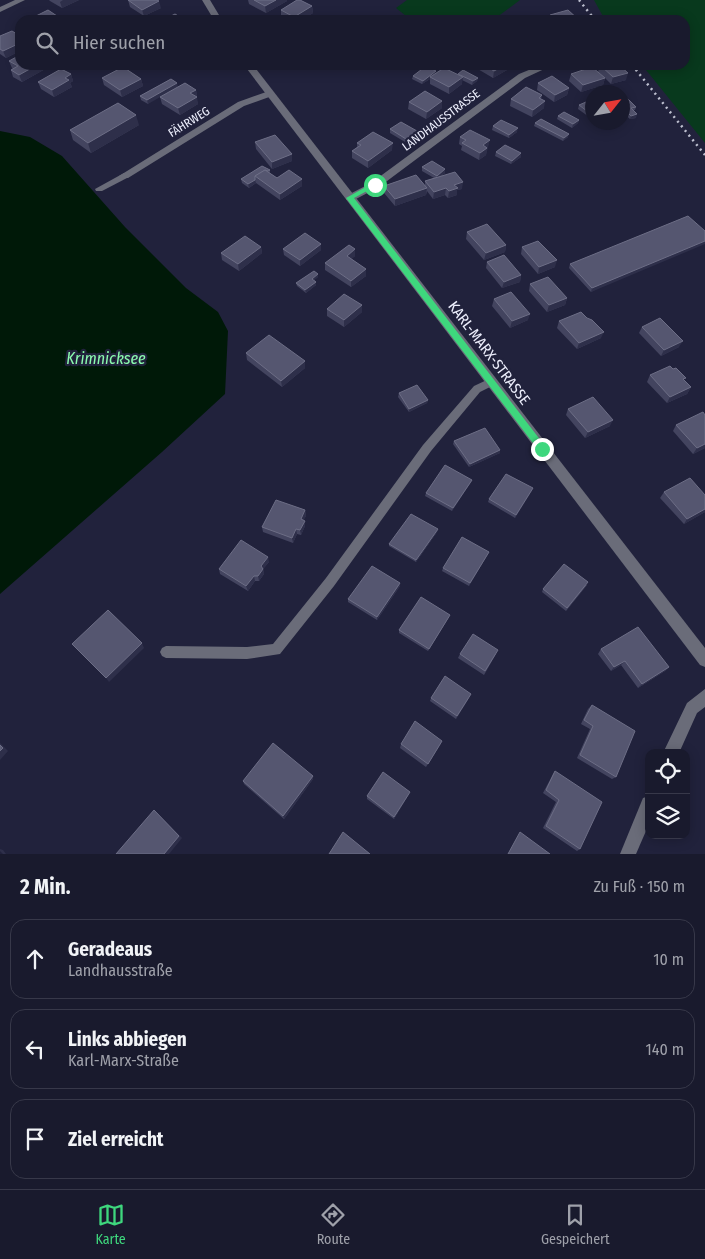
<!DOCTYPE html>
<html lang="de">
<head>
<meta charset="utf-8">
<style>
	body { margin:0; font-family:"Fira Sans Condensed",sans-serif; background:#262739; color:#f1f3f6 }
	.controls { position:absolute; right:15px; bottom:15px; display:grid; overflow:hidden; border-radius:10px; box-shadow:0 2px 12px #0003 }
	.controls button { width:45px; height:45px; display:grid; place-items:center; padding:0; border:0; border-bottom:1px solid #373849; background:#191a2d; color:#f1f3f6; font:25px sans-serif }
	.compass { position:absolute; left:585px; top:85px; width:45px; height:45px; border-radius:50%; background:#191a2d; box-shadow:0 2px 12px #0003; rotate:59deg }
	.stop { position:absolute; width:15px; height:15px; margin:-11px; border:4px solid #3ed77d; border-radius:50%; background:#fff }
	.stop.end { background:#3ed77d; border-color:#fff; box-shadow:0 1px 5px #0008 }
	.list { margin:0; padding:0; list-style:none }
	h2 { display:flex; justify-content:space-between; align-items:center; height:65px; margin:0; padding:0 20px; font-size:21px }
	h2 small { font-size:16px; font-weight:400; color:#9fa1aa }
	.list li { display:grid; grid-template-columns:32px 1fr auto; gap:15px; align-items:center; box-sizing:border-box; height:80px; margin:0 10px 10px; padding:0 10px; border:1px solid #373849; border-radius:15px }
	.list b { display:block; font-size:19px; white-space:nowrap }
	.list p { margin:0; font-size:16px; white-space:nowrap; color:#9fa1aa }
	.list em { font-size:16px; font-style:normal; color:#9fa1aa }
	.icon { flex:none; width:28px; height:28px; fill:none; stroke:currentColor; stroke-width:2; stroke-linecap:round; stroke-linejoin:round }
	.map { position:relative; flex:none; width:705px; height:854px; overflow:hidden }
	.search { position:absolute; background:#191a2d; box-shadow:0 2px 12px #0003; left:15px; right:15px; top:15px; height:55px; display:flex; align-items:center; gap:12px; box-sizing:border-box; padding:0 18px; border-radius:15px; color:#9fa1aa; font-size:19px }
	.sheet { height:335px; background:#191a2d }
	nav { display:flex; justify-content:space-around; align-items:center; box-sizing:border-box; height:70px; border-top:1px solid #373849; background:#191a2d; font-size:14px; color:#9fa1aa }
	nav a { display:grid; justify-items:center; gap:2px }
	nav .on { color:#3ed77d }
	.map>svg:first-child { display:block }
	.green { fill:#08391d }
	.water { fill:#001908 }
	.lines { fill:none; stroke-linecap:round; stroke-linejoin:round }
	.service { fill:#6a6c79; fill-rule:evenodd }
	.minor { fill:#6a6c79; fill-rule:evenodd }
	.tertiary { fill:#6a6c79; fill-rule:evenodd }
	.rail { stroke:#bec0d0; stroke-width:2.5; stroke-dasharray:2 4; stroke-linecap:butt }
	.wall { fill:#43445f }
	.shaded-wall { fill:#2e2f4a }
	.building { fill:#555670; stroke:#6d6e86 }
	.route { fill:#3ed77d }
	.labels { text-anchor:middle; stroke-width:4.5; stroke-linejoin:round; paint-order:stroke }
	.far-street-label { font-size:12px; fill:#eceefc; stroke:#21223c }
	.street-label { font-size:15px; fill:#eceefc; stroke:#21223c }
	.water-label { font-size:16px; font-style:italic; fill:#8bfbaf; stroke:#21223c }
</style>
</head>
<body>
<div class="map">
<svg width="705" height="854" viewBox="0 0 705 854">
	<rect width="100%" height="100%" fill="#21223c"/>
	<!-- green -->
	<g class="green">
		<polygon points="407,0 520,0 493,20 411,20 396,8"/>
		<polygon points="594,0 705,0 705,143 642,65 685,65 685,20 605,20"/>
	</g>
	<!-- water -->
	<polygon class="water" points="0,131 30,137 62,156 125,227 186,288 218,312 228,331 225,394 162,452 0,594"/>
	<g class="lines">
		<!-- service -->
		<g class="service">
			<polygon points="124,173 127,174 127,178 102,191 96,191 95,189"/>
			<polygon points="491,378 494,379 496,382 494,385 480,392 431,451 334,586 280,654 247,659 166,658 162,656 160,652 162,648 166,646 247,647 273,644 326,578 423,445 474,386"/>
		</g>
		<!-- minor -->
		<g class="minor">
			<polygon points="15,0 25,0 0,12 0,7"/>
			<polygon points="541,65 553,65 525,78 379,187 354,200 346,200 346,196 371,183 519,74"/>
			<polygon points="269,91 272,92 272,96 244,106 128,178 120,178 119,176 238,102"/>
			<polygon points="705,689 705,707 697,713 679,753 663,753 687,703"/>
			<polygon points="649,796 649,824 636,854 620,854 643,798"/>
		</g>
		<!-- tertiary -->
		<g class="tertiary">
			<polygon points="202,0 210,0 222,20 214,20"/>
			<polygon points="244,65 253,65 705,648 705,667 700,665"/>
		</g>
		<!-- rail -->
		<g class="rail">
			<polyline points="579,0 595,20"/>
			<polyline points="632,65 705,155"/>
		</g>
	</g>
	<!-- wall -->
	<g class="wall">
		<polygon points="49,0 79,0 62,8 50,1"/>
		<polygon points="128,0 161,8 144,16 130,7"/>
		<polygon points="248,0 286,0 287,1 266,13 249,4"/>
		<polygon points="312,6 313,13 301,20 288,20 281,17 281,10"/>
		<polygon points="0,36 20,36 20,51 6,58 0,54"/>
		<polygon points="9,61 20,65 46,65 47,68 22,82 13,77 11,70 13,69 12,68"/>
		<polygon points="471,65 508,65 507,70 493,78"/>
		<polygon points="600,65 626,80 611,84 605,78 603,85 581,92 569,81 571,74 602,76 598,72"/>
		<polygon points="436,73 458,75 458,74 478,78 477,81 472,85 462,80 462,84 449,94 430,84 430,79 422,84 412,79 413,76"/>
		<polygon points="71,74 73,81 70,83 72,87 54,97 41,89 38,82"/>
		<polygon points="102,78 141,79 143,86 122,97 104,85"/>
		<polygon points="171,79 148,104 141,100 140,96"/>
		<polygon points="538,83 569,88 567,95 554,102 537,90"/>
		<polygon points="196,90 197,97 196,97 198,104 180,115 162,104 160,97"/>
		<polygon points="622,93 636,107 635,110 634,110 636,118 630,119 622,112"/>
		<polygon points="542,95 541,99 544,108 532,117 510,106 511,99"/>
		<polygon points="409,102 442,108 426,119 408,109"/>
		<polygon points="579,105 592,107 592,119 578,109"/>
		<polygon points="558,116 579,120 578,123 572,128 557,119"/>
		<polygon points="535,123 568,137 563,141 534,126"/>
		<polygon points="139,125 91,153 73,140 70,130"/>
		<polygon points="493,126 517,132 509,138 492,130"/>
		<polygon points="390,129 417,131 417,135 405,142 390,133"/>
		<polygon points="460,137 488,147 487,148 486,155 479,160 461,150 462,146 459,144"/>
		<polygon points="255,142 292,154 292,161 272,169 256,149"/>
		<polygon points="357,143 392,150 368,168 352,158 352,151 357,147"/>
		<polygon points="496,152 521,157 511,164 495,156"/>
		<polygon points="422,167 445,173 441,176 462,189 457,190 457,195 448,198 445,195 433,199 427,191 426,195 395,206 384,193 384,186 425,185 425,181 434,178 422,171"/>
		<polygon points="270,170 270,173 277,178 302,186 280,200 256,183 249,188 242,183 241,179"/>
		<polygon points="705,231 591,292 569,268 570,264"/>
		<polygon points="467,232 506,245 505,252 484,260 466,239"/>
		<polygon points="321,244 321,250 300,266 284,255 283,249"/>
		<polygon points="261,247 262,253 239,271 222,260 221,253"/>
		<polygon points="522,247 555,267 538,274 521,254"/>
		<polygon points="355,249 355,256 351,259 366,269 366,276 351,287 325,270 325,263"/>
		<polygon points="487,262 521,275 520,282 502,288 486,268"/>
		<polygon points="318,277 314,280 316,282 316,285 306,293 297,286 296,283"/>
		<polygon points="530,284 567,298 565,305 547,312 529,291"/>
		<polygon points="494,299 528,320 510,328 492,306"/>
		<polygon points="362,305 362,312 344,327 327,316 327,309"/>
		<polygon points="559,321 601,338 577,349 557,328"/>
		<polygon points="642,327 679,347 661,356 639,333"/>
		<polygon points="246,353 305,361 305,368 282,387 247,360"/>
		<polygon points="650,375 691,387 687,394 667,403 647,382"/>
		<polygon points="399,393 428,400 427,403 409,412 398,397"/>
		<polygon points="568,409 610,426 585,438 566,415"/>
		<polygon points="705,415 705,448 693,454 673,431 676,425"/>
		<polygon points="454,441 500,450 500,453 469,467 453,444"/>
		<polygon points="472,480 471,482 452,511 425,496 426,493"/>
		<polygon points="533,488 515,518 488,502 489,499"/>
		<polygon points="664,492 705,495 705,512 684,524 660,498"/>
		<polygon points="305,510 306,516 303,520 305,526 301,535 297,534 293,543 263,532 262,527"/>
		<polygon points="438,529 437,532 416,562 389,546 389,544"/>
		<polygon points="489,552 469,586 442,571 443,568"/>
		<polygon points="269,562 263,569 264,574 259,581 255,581 248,591 220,574 219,569"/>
		<polygon points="400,583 400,586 377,620 348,602 348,599"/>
		<polygon points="587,585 566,611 542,592 543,589"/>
		<polygon points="449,617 428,651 399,633 399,630"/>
		<polygon points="601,649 669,667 665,671 638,688 621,665 611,671 598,654"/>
		<polygon points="460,654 496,654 484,675 458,658"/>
		<polygon points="431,698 469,698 456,719 430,701"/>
		<polygon points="592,705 616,777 612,779 577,758 590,729 581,724 588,709"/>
		<polygon points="442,741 426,767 400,748 401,744"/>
		<polygon points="555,771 580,849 577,851 543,828 556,802 543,793 553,774"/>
		<polygon points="313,776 313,779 284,819 244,784 243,781"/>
		<polygon points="409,794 394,819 367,799 367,796"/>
	</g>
	<!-- shaded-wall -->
	<g class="shaded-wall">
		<polygon points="63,0 79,0 62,8 60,2"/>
		<polygon points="276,0 286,0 287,1 266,13 265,6"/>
		<polygon points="159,1 161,8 144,16 142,10"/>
		<polygon points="312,6 313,13 301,20 295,20 294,17"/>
		<polygon points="20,43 20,51 6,58 3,51"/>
		<polygon points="37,65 46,65 47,68 22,82 19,75"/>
		<polygon points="505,65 508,65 507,70 493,78 494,71"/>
		<polygon points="436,71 436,74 430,77 430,79 422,84 423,81"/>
		<polygon points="628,73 626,80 611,84 613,77"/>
		<polygon points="71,74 73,81 70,83 72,87 54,97 52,90 65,78"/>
		<polygon points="463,77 462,84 449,94 449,87"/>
		<polygon points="478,78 477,81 472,85 473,81"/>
		<polygon points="605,78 603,85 581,92 583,85"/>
		<polygon points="141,79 143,86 122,97 120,90"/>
		<polygon points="177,83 178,87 148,104 147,100"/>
		<polygon points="569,88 567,95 554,102 555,95"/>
		<polygon points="196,90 197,97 191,100 190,93"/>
		<polygon points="197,97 198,104 180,115 178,108"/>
		<polygon points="442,101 442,108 426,119 427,112"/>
		<polygon points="545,101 544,108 532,117 533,110"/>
		<polygon points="637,114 636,118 630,119 631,116"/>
		<polygon points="136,115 139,125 91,153 88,143"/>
		<polygon points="579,120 578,123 572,128 573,124"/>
		<polygon points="518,128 517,132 509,138 509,135"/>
		<polygon points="417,131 417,135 405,142 406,139"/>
		<polygon points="569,134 568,137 563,141 564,138"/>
		<polygon points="490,140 486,155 479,160 480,153 483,145"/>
		<polygon points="393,143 392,150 368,168 368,161"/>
		<polygon points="521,153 521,157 511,164 512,161"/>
		<polygon points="292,154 292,161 272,169 272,162"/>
		<polygon points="445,169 445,173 436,179 437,176"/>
		<polygon points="302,179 302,186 280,200 280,194"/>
		<polygon points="255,180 256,183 249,188 248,184"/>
		<polygon points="463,182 462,189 457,190 457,195 448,198 449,191 454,185"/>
		<polygon points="427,188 426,195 395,206 395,199"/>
		<polygon points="446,188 445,195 433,199 434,192"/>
		<polygon points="705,241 705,244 591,292 592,288"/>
		<polygon points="321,244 321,250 300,266 300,260"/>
		<polygon points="506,245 505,252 484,260 486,253"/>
		<polygon points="261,247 262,253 239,271 238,264"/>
		<polygon points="355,249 355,256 347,263 347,256"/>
		<polygon points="557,260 555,267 538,274 539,267"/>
		<polygon points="366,269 366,276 351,287 351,281"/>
		<polygon points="318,274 318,277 312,282 312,279"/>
		<polygon points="521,275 520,282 502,288 504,282"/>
		<polygon points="316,282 316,285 306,293 305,290"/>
		<polygon points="567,298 565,305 547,312 549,305"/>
		<polygon points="362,305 362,312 344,327 344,320"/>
		<polygon points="530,314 528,320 510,328 512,321"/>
		<polygon points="604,332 601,338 577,349 579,343"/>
		<polygon points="683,341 679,347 661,356 664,350"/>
		<polygon points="305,361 305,368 282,387 281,381"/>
		<polygon points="691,387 687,394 667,403 670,397"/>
		<polygon points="428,400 427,403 409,412 409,409"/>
		<polygon points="613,420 610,426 585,438 588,432"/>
		<polygon points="705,444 705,448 693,454 697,448"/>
		<polygon points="500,450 500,453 469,467 470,464"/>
		<polygon points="472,480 471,482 452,511 453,508"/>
		<polygon points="533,488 532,491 515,518 516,515"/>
		<polygon points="705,509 705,512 684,524 687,519"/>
		<polygon points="305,510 306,516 301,525 301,519"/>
		<polygon points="305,521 305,526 301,535 300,530"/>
		<polygon points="296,529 297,534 293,543 292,538"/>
		<polygon points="438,529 437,532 416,562 416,560"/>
		<polygon points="489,552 488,554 469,586 470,583"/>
		<polygon points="268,557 269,562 263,569 264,574 259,581 258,576 261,566"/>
		<polygon points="254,576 255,581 248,591 246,586"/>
		<polygon points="400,583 400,586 377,620 377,617"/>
		<polygon points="142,643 144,648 109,682 106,678"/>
		<polygon points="625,661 621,665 611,671 614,667"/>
		<polygon points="669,667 665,671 638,688 642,684"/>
		<polygon points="471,694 469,698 456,719 457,716"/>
		<polygon points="442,741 441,744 426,767 428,764"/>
		<polygon points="0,743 8,751 0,760"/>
		<polygon points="313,776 313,779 284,819 283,816"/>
		<polygon points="410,792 409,794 394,819 394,817"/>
		<polygon points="156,812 182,838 169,854 164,854"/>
		<polygon points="0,849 3,850 6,854 3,854 0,851"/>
	</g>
	<!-- building -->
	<g class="building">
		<polygon points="128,0 157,0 159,1 142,10"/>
		<polygon points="254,0 276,0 265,6"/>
		<polygon points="297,0 300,0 312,6 294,17 281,10"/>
		<polygon points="48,10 63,20 28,20"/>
		<polygon points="568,10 579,20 550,20 549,19 553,18 550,15"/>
		<polygon points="175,14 185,20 163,20"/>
		<polygon points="12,31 20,36 20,43 3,51 0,49 0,36"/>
		<polygon points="20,55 20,65 37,65 19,75 11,70 18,66 9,61"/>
		<polygon points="484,65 505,65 494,71"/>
		<polygon points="600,65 619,65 628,73 613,77"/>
		<polygon points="426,66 436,71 423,81 413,76"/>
		<polygon points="123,67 141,79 120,90 102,78"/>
		<polygon points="592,67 605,78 583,85 571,74"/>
		<polygon points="444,68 463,77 449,87 430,77"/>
		<polygon points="61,69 71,74 65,78 69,80 52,90 38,82"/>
		<polygon points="463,70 478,78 473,81 458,74"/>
		<polygon points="552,76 569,88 555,95 538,83"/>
		<polygon points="171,79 177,83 147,100 140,96"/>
		<polygon points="185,83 196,90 190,93 197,97 178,108 160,97"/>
		<polygon points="526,87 542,95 539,98 545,101 533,110 511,99"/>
		<polygon points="619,90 622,92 616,92 614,91"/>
		<polygon points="425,91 442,101 427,112 409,102"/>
		<polygon points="622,93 636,107 631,108 637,114 631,116 622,107"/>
		<polygon points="586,102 592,107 592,115 579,105"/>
		<polygon points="118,103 136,115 88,143 70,130"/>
		<polygon points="564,112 579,120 573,124 558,116"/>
		<polygon points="541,119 569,134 564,138 535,123"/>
		<polygon points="501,120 518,128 509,135 493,126"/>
		<polygon points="401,122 417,131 406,139 390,129"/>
		<polygon points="470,130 490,140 483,145 487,148 480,153 462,143 466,140 460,137"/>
		<polygon points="373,132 393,143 368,161 352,151 361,145 357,143"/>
		<polygon points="275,135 292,154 272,162 255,142"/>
		<polygon points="505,145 521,153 512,161 496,152"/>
		<polygon points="432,161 445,169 437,176 422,167"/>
		<polygon points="262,166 270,170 268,171 265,170 255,176 255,180 248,184 241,179"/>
		<polygon points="265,170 277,178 289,170 302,179 280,194 255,176"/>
		<polygon points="455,172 463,182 454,185 458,188 449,191 446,188 434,192 425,181"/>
		<polygon points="416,175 427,188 395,199 384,186"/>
		<polygon points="688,216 705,231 705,241 592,288 570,264"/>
		<polygon points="487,224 506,245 486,253 467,232"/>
		<polygon points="305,233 321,244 300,260 283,249"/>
		<polygon points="245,236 261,247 238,264 221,253"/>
		<polygon points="538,241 557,260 539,267 522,247"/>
		<polygon points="349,245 355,249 347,256 366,269 351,281 325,263"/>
		<polygon points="504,255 521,275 504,282 487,262"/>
		<polygon points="314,271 318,274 312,279 316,282 305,290 296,283"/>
		<polygon points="548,277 567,298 549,305 530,284"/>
		<polygon points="511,292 530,314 512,321 494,299"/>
		<polygon points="344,294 362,305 344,320 327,309"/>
		<polygon points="581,312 587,318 592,320 604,332 579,343 559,321"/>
		<polygon points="660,318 683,341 664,350 642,327"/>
		<polygon points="269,335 305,361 281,381 246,353"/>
		<polygon points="670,366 673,369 676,368 686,378 683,379 691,387 670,397 650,375"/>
		<polygon points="417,385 428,400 409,409 399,393"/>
		<polygon points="593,397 613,420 588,432 568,409"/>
		<polygon points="703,412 705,415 705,444 697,448 676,425"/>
		<polygon points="485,428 500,450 470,464 454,441"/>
		<polygon points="445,465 472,480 453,508 426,493"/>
		<polygon points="506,474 533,488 516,515 489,499"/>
		<polygon points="690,478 705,495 705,509 687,519 664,492"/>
		<polygon points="276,500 305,510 301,519 305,521 300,530 296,529 292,538 262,527"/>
		<polygon points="411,514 438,529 416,560 389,544"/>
		<polygon points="462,537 489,552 470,583 443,568"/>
		<polygon points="241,540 268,557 261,566 263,569 258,576 254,576 246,586 219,569"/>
		<polygon points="564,564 588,582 567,608 543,589"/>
		<polygon points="372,566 400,583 377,617 348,599"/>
		<polygon points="421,597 450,615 429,649 399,630"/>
		<polygon points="108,610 142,643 106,678 72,644"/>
		<polygon points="638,627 669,667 642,684 625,661 614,667 601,649"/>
		<polygon points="473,634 498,650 485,671 460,654"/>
		<polygon points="445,676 471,694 457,716 431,698"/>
		<polygon points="592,705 635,731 616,777 580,755 593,726 584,720"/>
		<polygon points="415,721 442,741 428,764 401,744"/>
		<polygon points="273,743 313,776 283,816 243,781"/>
		<polygon points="0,745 3,748 0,751"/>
		<polygon points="555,771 602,802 580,849 546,826 559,800 546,790"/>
		<polygon points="383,772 410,792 394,817 367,796"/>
		<polygon points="154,810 179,836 164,854 116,854"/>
		<polygon points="343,832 370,854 329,854"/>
		<polygon points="520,832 550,854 508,854"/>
	</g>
	<!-- route -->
	<polygon class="route" points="373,183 378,185 354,198 545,446 545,451 539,451 346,198"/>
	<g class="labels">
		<!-- far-street labels -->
		<g class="far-street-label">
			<text transform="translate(441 120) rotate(-37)" y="4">LANDHAUSSTRASSE</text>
			<text transform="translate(189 122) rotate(-32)" y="4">FÄHRWEG</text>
		</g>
		<!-- street labels -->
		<g class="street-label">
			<text transform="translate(489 353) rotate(53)" y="5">KARL-MARX-STRASSE</text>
		</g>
		<!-- water labels -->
		<g class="water-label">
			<text x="106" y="364">Krimnicksee</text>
		</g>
	</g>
</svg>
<div class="controls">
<button><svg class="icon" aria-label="locate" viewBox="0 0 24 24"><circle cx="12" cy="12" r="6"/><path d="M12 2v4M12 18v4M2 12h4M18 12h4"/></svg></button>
<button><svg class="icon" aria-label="layers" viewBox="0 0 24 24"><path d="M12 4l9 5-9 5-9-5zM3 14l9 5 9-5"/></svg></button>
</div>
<svg class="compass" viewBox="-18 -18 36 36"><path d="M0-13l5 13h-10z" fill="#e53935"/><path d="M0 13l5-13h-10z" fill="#9fa1aa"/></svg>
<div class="stop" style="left:375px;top:185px"></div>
<div class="stop end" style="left:542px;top:449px"></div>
<div class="search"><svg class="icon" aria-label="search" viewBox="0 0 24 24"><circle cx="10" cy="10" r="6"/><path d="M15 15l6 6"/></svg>Hier suchen</div>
</div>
<section class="sheet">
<h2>2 Min.<small>Zu Fuß · 150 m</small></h2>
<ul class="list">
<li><svg class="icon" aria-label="ahead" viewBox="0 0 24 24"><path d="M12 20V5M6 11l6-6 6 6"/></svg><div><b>Geradeaus</b><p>Landhausstraße</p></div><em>10 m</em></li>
<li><svg class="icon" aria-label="left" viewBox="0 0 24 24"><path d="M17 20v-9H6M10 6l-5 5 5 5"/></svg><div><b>Links abbiegen</b><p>Karl-Marx-Straße</p></div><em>140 m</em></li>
<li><svg class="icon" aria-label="arrive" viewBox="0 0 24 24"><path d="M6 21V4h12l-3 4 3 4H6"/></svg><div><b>Ziel erreicht</b></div></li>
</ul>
</section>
<nav>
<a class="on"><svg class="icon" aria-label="map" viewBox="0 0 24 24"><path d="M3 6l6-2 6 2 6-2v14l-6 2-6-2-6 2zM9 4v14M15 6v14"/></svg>Karte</a>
<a><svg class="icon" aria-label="directions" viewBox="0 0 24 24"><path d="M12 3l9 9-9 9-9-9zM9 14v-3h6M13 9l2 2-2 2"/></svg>Route</a>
<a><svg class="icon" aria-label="saved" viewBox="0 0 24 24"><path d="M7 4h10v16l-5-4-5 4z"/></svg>Gespeichert</a>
</nav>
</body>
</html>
